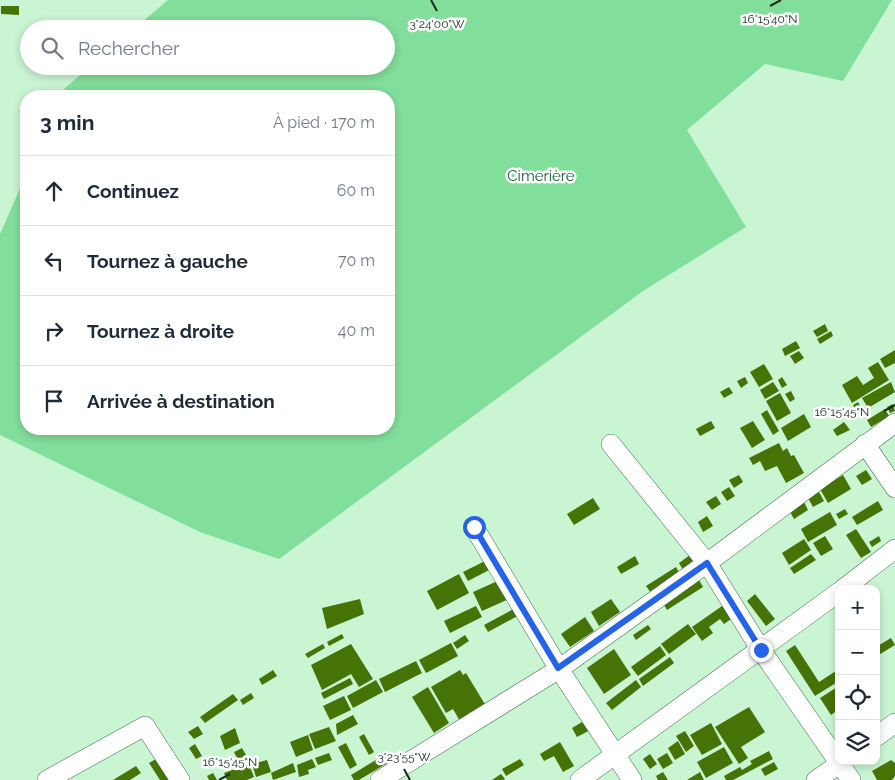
<!DOCTYPE html>
<html lang="fr">
<head>
<meta charset="utf-8">
<style>
	body { margin:0; font-family:Raleway,sans-serif; background:#f2f2f3; color:#1f2937 }
	.controls { position:absolute; right:15px; bottom:15px; display:grid; overflow:hidden; border-radius:10px; box-shadow:0 2px 8px #0003 }
	.controls button { width:45px; height:45px; display:grid; place-items:center; padding:0; border:0; border-bottom:1px solid #e0e1e3; background:#fff; color:#1f2937; font:25px sans-serif }
	.stop { position:absolute; width:15px; height:15px; margin:-11px; border:4px solid #2563eb; border-radius:50%; background:#fff }
	.stop.end { background:#2563eb; border-color:#fff; box-shadow:0 1px 5px #0008 }
	.list { margin:0; padding:0; list-style:none }
	h2 { display:flex; justify-content:space-between; align-items:center; height:65px; margin:0; padding:0 20px; font-size:21px }
	h2 small { font-size:16px; font-weight:400; color:#747a83 }
	.list li { display:grid; grid-template-columns:32px 1fr auto; gap:15px; align-items:center; box-sizing:border-box; height:70px; padding:0 20px; border-top:1px solid #e0e1e3 }
	.list b { display:block; font-size:19px; white-space:nowrap }
	.list em { font-size:16px; font-style:normal; color:#747a83 }
	.icon { flex:none; width:28px; height:28px; fill:none; stroke:currentColor; stroke-width:2; stroke-linecap:round; stroke-linejoin:round }
	.map { position:relative; flex:none; width:895px; height:780px; overflow:hidden }
	.search { position:absolute; background:#fff; box-shadow:0 2px 8px #0003; left:20px; top:20px; width:375px; height:55px; display:flex; align-items:center; gap:12px; box-sizing:border-box; padding:0 18px; border-radius:28px; color:#747a83; font-size:19px }
	.panel { position:absolute; background:#fff; box-shadow:0 2px 8px #0003; left:20px; top:90px; width:375px; height:345px; border-radius:20px }
	.map>svg:first-child { display:block }
	.green { fill:#81de9b }
	.building { fill:#467305 }
	.lines { fill:none; stroke-linecap:round; stroke-linejoin:round }
	.minor-casing { stroke:#487052; stroke-width:20 }
	.minor { stroke:#fff; stroke-width:19 }
	.route { stroke:#2563eb; stroke-width:6 }
	.ticks { fill:none; stroke:#192a1d; stroke-width:2 }
	.labels { text-anchor:middle; stroke-width:5; stroke-linejoin:round; paint-order:stroke }
	.park-label { font-size:15px; fill:#145c30; stroke:#fff }
	.ticks-label { font-size:12px; text-anchor:middle; fill:#192a1d; stroke:#fff; stroke-width:5; stroke-linejoin:round; paint-order:stroke }
</style>
</head>
<body>
<div class="map">
<svg width="895" height="780" viewBox="0 0 895 780">
	<rect width="100%" height="100%" fill="#c9f5d3"/>
	<!-- green -->
	<polygon class="green" points="168,0 892,0 843,81 765,64 687,130 746,227 643,291 279,559 200,532 0,435 0,234 26,175 26,429 389,429 389,96 62,96 65,88 91,66 386,66 386,29 134,29"/>
	<!-- building -->
	<g class="building">
		<polygon points="1,6 19,6 19,15 1,14"/>
		<polygon points="825,324 828,331 817,337 813,331"/>
		<polygon points="831,331 833,336 820,344 817,339"/>
		<polygon points="796,341 800,348 785,356 782,349"/>
		<polygon points="895,350 895,363 885,368 880,359"/>
		<polygon points="799,351 804,358 795,364 790,356"/>
		<polygon points="878,362 889,380 852,403 842,385 857,376 863,385 874,378 868,368"/>
		<polygon points="764,364 773,379 759,387 750,372"/>
		<polygon points="745,377 748,383 741,388 737,381"/>
		<polygon points="782,377 787,385 782,388 778,380"/>
		<polygon points="773,382 779,391 765,399 760,390"/>
		<polygon points="891,382 895,392 868,408 862,398"/>
		<polygon points="729,387 733,393 724,398 720,392"/>
		<polygon points="791,391 795,399 790,402 785,394"/>
		<polygon points="780,393 791,413 777,421 766,401"/>
		<polygon points="858,402 862,410 858,413 853,405"/>
		<polygon points="893,404 895,411 890,413 887,407"/>
		<polygon points="885,409 889,416 871,427 867,420"/>
		<polygon points="767,410 779,431 773,435 761,414"/>
		<polygon points="804,414 811,427 788,441 781,428"/>
		<polygon points="711,421 715,428 700,436 696,429"/>
		<polygon points="753,421 765,440 752,448 740,428"/>
		<polygon points="844,422 850,430 837,436 833,430"/>
		<polygon points="779,443 783,451 787,448 791,456 794,455 804,473 786,483 777,466 765,471 760,461 753,465 749,458"/>
		<polygon points="866,470 872,479 862,485 856,476"/>
		<polygon points="739,475 743,482 734,488 729,480"/>
		<polygon points="843,475 851,489 828,503 820,489"/>
		<polygon points="729,487 735,496 727,501 721,492"/>
		<polygon points="819,492 824,501 813,507 808,498"/>
		<polygon points="716,496 721,504 712,510 706,502"/>
		<polygon points="593,498 600,509 574,525 567,514"/>
		<polygon points="878,501 883,510 857,525 852,517"/>
		<polygon points="804,502 808,510 794,519 789,510"/>
		<polygon points="845,509 848,514 839,519 836,514"/>
		<polygon points="830,512 837,525 808,542 801,529"/>
		<polygon points="707,516 713,526 703,532 698,522"/>
		<polygon points="856,529 871,552 861,558 846,535"/>
		<polygon points="825,536 833,549 821,556 813,543"/>
		<polygon points="879,536 881,541 872,547 869,542"/>
		<polygon points="804,539 811,550 789,565 782,553"/>
		<polygon points="811,554 816,560 794,574 790,568"/>
		<polygon points="690,555 695,562 683,570 679,563"/>
		<polygon points="635,556 639,564 621,574 617,567"/>
		<polygon points="489,559 493,568 468,581 463,572"/>
		<polygon points="676,567 680,574 651,593 646,586"/>
		<polygon points="459,574 469,593 437,610 427,591"/>
		<polygon points="696,575 703,587 667,610 660,598"/>
		<polygon points="502,579 511,598 482,611 473,592"/>
		<polygon points="755,594 775,619 766,626 747,601"/>
		<polygon points="360,599 364,614 327,629 322,608"/>
		<polygon points="611,599 620,612 599,626 591,612"/>
		<polygon points="725,604 734,617 724,624 720,619 709,627 713,633 702,641 692,627"/>
		<polygon points="476,606 482,617 450,633 444,621"/>
		<polygon points="519,606 523,613 488,632 484,625"/>
		<polygon points="585,617 594,631 570,647 561,634"/>
		<polygon points="688,624 696,634 669,654 661,644"/>
		<polygon points="648,625 651,629 636,640 633,635"/>
		<polygon points="342,634 344,638 329,646 327,642"/>
		<polygon points="465,635 469,641 457,649 453,643"/>
		<polygon points="891,638 895,645 877,656 876,647"/>
		<polygon points="451,643 458,656 426,673 419,660"/>
		<polygon points="323,644 325,648 308,658 305,654"/>
		<polygon points="351,644 373,679 359,687 351,674 322,690 311,665"/>
		<polygon points="795,645 819,682 839,669 839,681 815,696 786,651"/>
		<polygon points="660,646 666,655 638,676 631,667"/>
		<polygon points="614,649 631,675 604,694 587,668"/>
		<polygon points="670,657 674,663 643,686 639,679"/>
		<polygon points="416,661 422,673 385,692 379,679"/>
		<polygon points="273,670 277,676 262,685 259,679"/>
		<polygon points="460,670 463,675 466,673 486,706 460,721 453,709 446,713 431,687"/>
		<polygon points="350,678 353,684 324,699 321,693"/>
		<polygon points="376,680 383,692 353,708 347,696"/>
		<polygon points="636,680 641,687 612,710 606,703"/>
		<polygon points="839,686 839,709 831,715 820,698"/>
		<polygon points="428,687 449,723 434,733 412,697"/>
		<polygon points="251,693 254,698 243,705 240,700"/>
		<polygon points="233,694 238,700 205,723 200,717"/>
		<polygon points="344,696 351,710 330,720 323,706"/>
		<polygon points="749,707 765,732 741,747 748,758 739,764 715,727"/>
		<polygon points="353,715 358,724 337,735 336,724"/>
		<polygon points="589,718 594,728 577,737 572,728"/>
		<polygon points="711,723 722,744 702,755 690,735"/>
		<polygon points="198,726 203,734 194,739 188,732"/>
		<polygon points="329,727 336,741 315,749 309,734"/>
		<polygon points="235,728 240,743 225,750 220,736"/>
		<polygon points="685,731 694,746 686,752 676,736"/>
		<polygon points="364,734 374,752 369,755 359,737"/>
		<polygon points="308,735 313,750 296,757 290,742"/>
		<polygon points="678,741 685,754 675,760 668,748"/>
		<polygon points="560,742 574,766 563,772 554,756 544,761 540,754"/>
		<polygon points="346,743 357,765 350,769 338,747"/>
		<polygon points="195,744 202,756 196,759 189,748"/>
		<polygon points="724,747 733,763 706,778 697,762"/>
		<polygon points="242,748 246,755 238,760 234,752"/>
		<polygon points="769,751 773,759 733,780 726,780 724,776 740,767 742,770 752,764 750,761"/>
		<polygon points="389,752 394,759 359,780 354,780 351,775"/>
		<polygon points="329,753 332,760 318,765 315,758"/>
		<polygon points="667,753 673,763 663,769 657,759"/>
		<polygon points="650,754 657,764 650,769 643,759"/>
		<polygon points="156,759 170,780 160,780 149,763"/>
		<polygon points="312,759 316,767 308,770 309,774 299,777 297,765"/>
		<polygon points="520,759 524,765 506,776 502,769"/>
		<polygon points="267,760 271,772 256,777 252,764"/>
		<polygon points="891,760 895,763 895,776 892,780 877,780 872,771"/>
		<polygon points="774,762 778,769 765,776 761,769"/>
		<polygon points="293,763 296,772 273,780 271,773"/>
		<polygon points="249,764 254,777 247,780 227,780 224,773"/>
		<polygon points="136,766 141,773 130,780 113,780"/>
		<polygon points="663,772 668,780 658,780 656,776"/>
		<polygon points="700,772 704,780 687,780"/>
		<polygon points="213,773 217,780 209,780 207,776"/>
		<polygon points="501,774 505,779 503,780 492,780"/>
	</g>
	<g class="lines">
		<!-- minor casing -->
		<g class="minor-casing">
			<g id="minor">
				<polyline points="611,444 707,563 761,650 851,780"/>
				<polyline points="865,444 895,488"/>
				<polyline points="474,527 559,669 632,780"/>
				<polyline points="843,589 895,549"/>
				<polyline points="876,737 895,723"/>
				<polyline points="47,780 145,726 180,780"/>
				<polyline points="380,780 559,669 707,563 895,423"/>
				<polyline points="580,780 839,592"/>
				<polyline points="816,780 844,761"/>
			</g>
		</g>
		<!-- minor -->
		<use href="#minor" class="minor"/>
	</g>
	<g class="lines">
		<!-- route -->
		<polyline class="route" points="474,527 558,668 707,563 761,650"/>
	</g>
	<!-- ticks -->
	<path class="ticks" d="M431,0L437,11M770,6L781,0M884,411L895,405M404,769L410,780M219,780L230,774"/>
	<g class="labels">
		<!-- park labels -->
		<g class="park-label">
			<text x="541" y="181">Cimerière</text>
		</g>
	</g>
	<g class="ticks-label">
		<text x="770" y="23">16°15'40"N</text>
		<text x="437" y="28">3°24'00"W</text>
		<text x="842" y="416">16°15'45"N</text>
		<text x="404" y="761">3°23'55"W</text>
		<text x="230" y="766">16°15'45"N</text>
	</g>
</svg>
<div class="controls">
<button>+</button>
<button>−</button>
<button><svg class="icon" aria-label="locate" viewBox="0 0 24 24"><circle cx="12" cy="12" r="6"/><path d="M12 2v4M12 18v4M2 12h4M18 12h4"/></svg></button>
<button><svg class="icon" aria-label="layers" viewBox="0 0 24 24"><path d="M12 4l9 5-9 5-9-5zM3 14l9 5 9-5"/></svg></button>
</div>
<div class="stop" style="left:474px;top:527px"></div>
<div class="stop end" style="left:761px;top:650px"></div>
<div class="search"><svg class="icon" aria-label="search" viewBox="0 0 24 24"><circle cx="10" cy="10" r="6"/><path d="M15 15l6 6"/></svg>Rechercher</div>
<section class="panel">
<h2>3 min<small>À pied · 170 m</small></h2>
<ul class="list">
<li><svg class="icon" aria-label="ahead" viewBox="0 0 24 24"><path d="M12 20V5M6 11l6-6 6 6"/></svg><div><b>Continuez</b></div><em>60 m</em></li>
<li><svg class="icon" aria-label="left" viewBox="0 0 24 24"><path d="M17 20v-9H6M10 6l-5 5 5 5"/></svg><div><b>Tournez à gauche</b></div><em>70 m</em></li>
<li><svg class="icon" aria-label="right" viewBox="0 0 24 24"><path d="M7 20v-9h11M14 6l5 5-5 5"/></svg><div><b>Tournez à droite</b></div><em>40 m</em></li>
<li><svg class="icon" aria-label="arrive" viewBox="0 0 24 24"><path d="M6 21V4h12l-3 4 3 4H6"/></svg><div><b>Arrivée à destination</b></div></li>
</ul>
</section>
</div>
</body>
</html>
